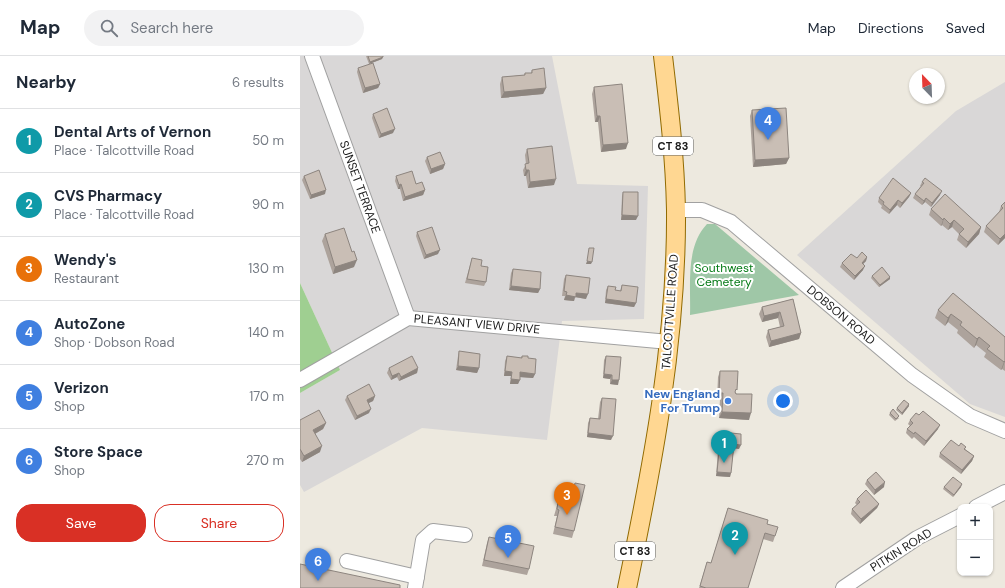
<!DOCTYPE html>
<html lang="en">
<head>
<meta charset="utf-8">
<style>
	body { margin:0; font-family:"DM Sans",sans-serif; background:#f2f2f3; color:#1f2937 }
	.controls { position:absolute; right:12px; bottom:12px; display:grid; overflow:hidden; border-radius:8px; box-shadow:0 1px 3px #0004 }
	.controls button { width:36px; height:36px; display:grid; place-items:center; padding:0; border:0; border-bottom:1px solid #e0e1e3; background:#fff; color:#1f2937; font:20px sans-serif }
	.compass { position:absolute; left:609px; top:12px; width:36px; height:36px; border-radius:50%; background:#fff; box-shadow:0 1px 3px #0004; rotate:337deg }
	.you { position:absolute; left:483px; top:345px; width:14px; height:14px; margin:-10px; border:3px solid #fff; border-radius:50%; background:#1a73e8; box-shadow:0 0 0 6px #1a73e833 }
	.badge { display:grid; place-items:center; width:26px; height:26px; border-radius:50%; background:#d93025; color:#fff; font-size:13px; font-weight:700 }
	.pin { position:absolute; translate:-50% -33px; filter:drop-shadow(0 1px 2px #0008) }
	.pin::after { content:''; position:absolute; top:21px; width:14px; height:12px; background:inherit; clip-path:polygon(0 0,100% 0,50% 100%) }
	.list { margin:0; padding:0; list-style:none }
	h2 { display:flex; justify-content:space-between; align-items:center; height:52px; margin:0; padding:0 16px; font-size:17px }
	h2 small { font-size:13px; font-weight:400; color:#747a83 }
	.list li { display:grid; grid-template-columns:26px 1fr auto; gap:12px; align-items:center; box-sizing:border-box; height:64px; padding:0 16px; border-top:1px solid #e0e1e3 }
	.list b { display:block; font-size:15px; white-space:nowrap }
	.list p { margin:0; font-size:13px; white-space:nowrap; color:#747a83 }
	.list em { font-size:13px; font-style:normal; color:#747a83 }
	.actions { display:flex; gap:8px; padding:12px 16px }
	.actions a { flex:1; padding:9px 0; border:1px solid #d93025; border-radius:16px; text-align:center; font-size:14px; color:#d93025 }
	.actions .main { background:#d93025; color:#fff }
	.icon { flex:none; width:22px; height:22px; fill:none; stroke:currentColor; stroke-width:2; stroke-linecap:round; stroke-linejoin:round }
	.map { position:relative; flex:none; width:705px; height:532px; overflow:hidden }
	header { display:flex; align-items:center; gap:24px; box-sizing:border-box; height:56px; padding:0 20px; background:#fff; border-bottom:1px solid #e0e1e3 }
	header strong { font-size:19px }
	nav { display:flex; gap:22px; margin-inline-start:auto; font-size:14px }
	.search { width:280px; height:36px; background:#f2f2f3; display:flex; align-items:center; gap:10px; box-sizing:border-box; padding:0 14px; border-radius:22px; color:#747a83; font-size:15px }
	main { display:flex }
	aside { flex:1; background:#fff }
	.map>svg:first-child { display:block }
	.residential { fill:#d9d7d7 }
	.forest { fill:#9fcf91 }
	.cemetery { fill:#9fc7a7 }
	.lines { fill:none; stroke-linecap:round; stroke-linejoin:round }
	.minor-casing { stroke:#a1a1a1; stroke-width:16 }
	.major-casing { stroke:#916a00; stroke-width:20 }
	.minor { stroke:#fff; stroke-width:14 }
	.major { stroke:#ffd792; stroke-width:18 }
	.wall { fill:#ada39c }
	.shaded-wall { fill:#8d857f }
	.building { fill:#c9beb5; stroke:#8d857f }
	.shop-dot { fill:#3f7fe0; stroke:#fff; stroke-width:1.5 }
	.labels { text-anchor:middle; stroke-width:4; stroke-linejoin:round; paint-order:stroke }
	.shield { fill:#fff; stroke:#5f5f5f; stroke-width:1 }
	.shield-label { font-size:11px; font-weight:bold; fill:#1a1a1a }
	.street-label { font-size:12px; fill:#1a1a1a; stroke:#fff }
	.park-label { font-size:12px; fill:#067b17; stroke:#fff }
	.shop-label { font-size:12px; font-weight:bold; fill:#366cbe; stroke:#fff; text-anchor:end }
</style>
</head>
<body>
<header>
<strong>Map</strong>
<div class="search"><svg class="icon" aria-label="search" viewBox="0 0 24 24"><circle cx="10" cy="10" r="6"/><path d="M15 15l6 6"/></svg>Search here</div>
<nav><a>Map</a><a>Directions</a><a>Saved</a></nav>
</header>
<main>
<aside>
<h2>Nearby<small>6 results</small></h2>
<ul class="list">
<li><span class="badge" style="background:#0f9aa8">1</span><div><b>Dental Arts of Vernon</b><p>Place · Talcottville Road</p></div><em>50 m</em></li>
<li><span class="badge" style="background:#0f9aa8">2</span><div><b>CVS Pharmacy</b><p>Place · Talcottville Road</p></div><em>90 m</em></li>
<li><span class="badge" style="background:#e8710a">3</span><div><b>Wendy's</b><p>Restaurant</p></div><em>130 m</em></li>
<li><span class="badge" style="background:#3f7fe0">4</span><div><b>AutoZone</b><p>Shop · Dobson Road</p></div><em>140 m</em></li>
<li><span class="badge" style="background:#3f7fe0">5</span><div><b>Verizon</b><p>Shop</p></div><em>170 m</em></li>
<li><span class="badge" style="background:#3f7fe0">6</span><div><b>Store Space</b><p>Shop</p></div><em>270 m</em></li>
</ul>
<div class="actions"><a class="main">Save</a><a>Share</a></div>
</aside>
<div class="map">
<svg width="705" height="532" viewBox="0 0 705 532">
	<rect width="100%" height="100%" fill="#ede9df"/>
	<!-- residential -->
	<g class="residential">
		<polygon points="0,0 252,0 277,128 348,130 344,263 262,265 247,384 122,372 4,436 0,429 0,337 40,314 0,227"/>
		<polygon points="705,26 705,361 670,348 497,199 656,55"/>
	</g>
	<!-- forest -->
	<polygon class="forest" points="0,227 40,314 0,337"/>
	<!-- cemetery -->
	<path class="cemetery" d="M407,168H415L499,239L390,259C391,230 385,191 407,168Z"/>
	<g class="lines">
		<!-- minor casing -->
		<g class="minor-casing">
			<g id="minor">
				<polyline points="12,0 108,262"/>
				<polyline points="376,154 402,154 431,166 612,319 670,360 705,375"/>
				<polyline points="0,324 108,262 369,286"/>
				<polyline points="676,451 705,436"/>
				<polyline points="47,505 117,521"/>
				<polyline points="115,532 123,484 133,475 165,479"/>
				<polyline points="543,532 617,482 660,460"/>
			</g>
		</g>
		<!-- major casing -->
		<g class="major-casing">
			<path id="major" d="M327,532C353,407 377,282 376,154C375,102 369,51 363,0"/>
		</g>
		<!-- minor -->
		<use href="#minor" class="minor"/>
		<!-- major -->
		<use href="#major" class="major"/>
	</g>
	<!-- wall -->
	<g class="wall">
		<polygon points="66,0 83,0 82,3 69,8"/>
		<polygon points="58,12 80,28 78,32 63,37 57,16"/>
		<polygon points="232,14 246,32 243,38 201,42 200,28 202,21 224,19 225,17 231,17"/>
		<polygon points="294,31 326,93 301,96 298,66 295,66 292,38"/>
		<polygon points="452,54 489,102 486,108 453,111 450,60"/>
		<polygon points="73,58 93,77 79,82 72,62"/>
		<polygon points="227,93 254,129 228,132 226,120 224,120 223,114 226,108 225,99"/>
		<polygon points="127,101 145,108 143,113 130,118 125,105"/>
		<polygon points="4,120 25,138 10,143 2,124"/>
		<polygon points="96,120 116,128 125,134 123,139 103,145 100,133 98,133 95,125"/>
		<polygon points="622,126 640,139 631,151 625,146 622,149 613,142 615,138 621,130 620,130"/>
		<polygon points="323,136 336,164 321,164 322,140"/>
		<polygon points="611,137 609,141 600,152 597,149 589,158 581,152 582,150 578,146 579,142"/>
		<polygon points="705,146 705,182 698,189 684,176 686,170 699,156 701,150"/>
		<polygon points="631,153 681,171 679,178 666,192 657,184 659,178 652,171 648,174 642,169 641,170 629,159"/>
		<polygon points="117,176 138,198 124,203 116,180"/>
		<polygon points="25,178 52,196 54,211 33,218 22,185"/>
		<polygon points="567,201 566,205 563,208 563,214 554,224 540,211 542,207 557,202"/>
		<polygon points="172,202 186,226 184,230 165,227"/>
		<polygon points="213,213 240,233 238,237 209,234 211,217"/>
		<polygon points="266,219 286,243 275,241 274,245 264,244 265,240 262,240 264,223"/>
		<polygon points="572,220 590,221 590,223 579,231 571,222"/>
		<polygon points="322,229 336,247 334,251 305,247 306,234 308,230 315,234 320,235"/>
		<polygon points="653,237 705,281 705,315 702,313 701,314 684,301 686,297 676,289 674,292 657,277 658,274 648,266 645,270 635,262 638,254"/>
		<polygon points="493,243 501,277 499,283 469,291 466,281 468,274 480,271 478,262 462,266 459,258 462,251"/>
		<polygon points="159,295 179,312 177,317 156,314 158,300"/>
		<polygon points="207,300 221,302 222,300 228,302 235,318 233,322 220,321 218,328 210,328 211,320 204,320 205,305"/>
		<polygon points="306,300 318,329 310,328 310,323 303,322 304,304"/>
		<polygon points="89,312 118,312 117,317 99,325 97,321 91,324 87,317"/>
		<polygon points="420,315 436,337 449,364 419,362 420,343 417,343 418,321"/>
		<polygon points="47,340 75,340 73,345 68,347 69,357 55,364 45,344"/>
		<polygon points="302,342 311,384 287,381 288,367 290,362 298,363 300,346"/>
		<polygon points="609,350 602,359 596,354 597,352"/>
		<polygon points="590,357 599,362 595,365 589,359"/>
		<polygon points="619,359 638,373 624,390 614,381 612,383 606,377 607,373 610,370 608,368 610,364"/>
		<polygon points="0,364 26,367 23,373 15,378 20,396 2,406 0,403"/>
		<polygon points="421,376 439,393 434,392 430,421 416,420 419,380"/>
		<polygon points="659,390 666,391 665,393 674,400 672,405 661,418 639,401 640,397"/>
		<polygon points="567,424 584,431 574,439 565,428"/>
		<polygon points="275,427 274,475 272,482 253,478 257,460 254,460 258,446 260,447 260,445 258,445 261,435 266,436 268,431 273,432"/>
		<polygon points="644,431 661,431 653,441 643,433"/>
		<polygon points="557,443 579,448 577,452 560,468 551,458 552,453 557,449 555,447"/>
		<polygon points="428,452 467,468 475,480 473,486 463,483 448,532 399,532 407,506 411,507"/>
		<polygon points="189,481 229,513 227,519 182,510 187,487"/>
	</g>
	<!-- shaded-wall -->
	<g class="shaded-wall">
		<polygon points="83,1 82,3 69,8 70,6"/>
		<polygon points="80,28 78,32 63,37 65,32"/>
		<polygon points="246,32 243,38 201,42 204,36"/>
		<polygon points="297,60 300,60 298,66 295,66"/>
		<polygon points="95,73 93,77 79,82 81,78"/>
		<polygon points="328,87 326,93 301,96 303,89"/>
		<polygon points="489,102 486,108 453,111 455,104"/>
		<polygon points="145,108 143,113 130,118 131,113"/>
		<polygon points="226,114 229,114 226,120 224,120"/>
		<polygon points="256,123 254,129 228,132 230,126"/>
		<polygon points="101,128 100,133 98,133 99,129"/>
		<polygon points="26,134 25,138 10,143 11,139"/>
		<polygon points="125,134 123,139 103,145 105,141"/>
		<polygon points="642,135 640,139 631,151 632,147"/>
		<polygon points="611,137 609,141 600,152 602,147"/>
		<polygon points="626,142 625,146 622,149 624,145"/>
		<polygon points="598,144 597,149 589,158 590,154"/>
		<polygon points="322,159 338,160 336,164 321,164"/>
		<polygon points="644,162 642,169 641,170 643,164"/>
		<polygon points="654,164 652,171 648,174 650,168"/>
		<polygon points="681,171 679,178 666,192 668,186"/>
		<polygon points="705,178 705,182 698,189 700,183"/>
		<polygon points="140,194 138,198 124,203 126,199"/>
		<polygon points="567,201 566,205 560,211 562,207"/>
		<polygon points="57,204 54,211 33,218 35,211"/>
		<polygon points="287,205 292,206 291,208 286,208"/>
		<polygon points="565,210 563,214 554,224 555,220"/>
		<polygon points="590,221 590,223 579,231 580,229"/>
		<polygon points="211,230 240,233 238,237 209,234"/>
		<polygon points="276,237 288,238 286,243 275,241 274,245 264,244 266,239"/>
		<polygon points="306,243 336,247 334,251 305,247"/>
		<polygon points="480,256 478,262 462,266 464,260"/>
		<polygon points="651,258 648,266 645,270 648,262"/>
		<polygon points="501,277 499,283 469,291 471,285"/>
		<polygon points="679,281 676,289 674,292 677,283"/>
		<polygon points="705,305 702,313 701,314 704,306"/>
		<polygon points="158,310 179,312 177,317 156,314"/>
		<polygon points="118,312 117,317 99,325 101,321"/>
		<polygon points="205,315 212,316 211,320 204,320"/>
		<polygon points="220,316 235,318 233,322 219,321"/>
		<polygon points="99,317 97,321 91,324 92,320"/>
		<polygon points="304,318 312,319 310,323 303,322"/>
		<polygon points="211,323 220,324 218,328 210,328"/>
		<polygon points="312,324 319,324 318,329 310,328"/>
		<polygon points="419,337 423,337 420,343 417,343"/>
		<polygon points="75,340 73,345 65,349 67,344"/>
		<polygon points="609,348 609,350 602,359 602,357"/>
		<polygon points="71,353 69,357 55,364 57,360"/>
		<polygon points="422,356 451,357 449,364 419,362"/>
		<polygon points="26,367 23,373 11,380 13,374"/>
		<polygon points="640,369 638,373 624,390 626,385"/>
		<polygon points="288,377 313,380 311,384 287,381"/>
		<polygon points="434,388 441,389 439,393 433,392"/>
		<polygon points="22,390 20,396 2,406 4,400"/>
		<polygon points="674,400 672,405 661,418 662,414"/>
		<polygon points="417,416 431,417 430,421 416,420"/>
		<polygon points="585,426 584,431 574,439 575,434"/>
		<polygon points="662,428 661,431 653,441 654,439"/>
		<polygon points="261,439 263,439 260,445 258,445"/>
		<polygon points="579,448 577,452 560,468 561,463"/>
	</g>
	<!-- building -->
	<g class="building">
		<polygon points="68,0 83,0 83,1 70,6"/>
		<polygon points="73,7 80,28 65,32 58,12"/>
		<polygon points="244,12 246,32 204,36 202,21 225,19 225,17 232,17 232,14"/>
		<polygon points="322,28 328,87 303,89 300,60 297,60 294,31"/>
		<polygon points="87,52 95,73 81,78 73,58"/>
		<polygon points="486,52 489,102 455,104 452,54"/>
		<polygon points="252,90 256,123 230,126 229,114 226,114 225,108 229,107 227,93"/>
		<polygon points="140,96 145,108 131,113 127,101"/>
		<polygon points="19,114 26,134 11,139 4,120"/>
		<polygon points="112,115 116,128 122,126 125,134 105,141 101,128 99,129 96,120"/>
		<polygon points="593,122 611,137 602,147 598,144 590,154 583,148 584,146 579,142"/>
		<polygon points="625,122 642,135 632,147 626,142 624,145 615,138 624,127 622,126"/>
		<polygon points="323,136 338,136 338,160 322,159"/>
		<polygon points="645,138 681,171 668,186 659,178 664,173 654,164 650,168 644,162 643,164 631,153"/>
		<polygon points="705,146 705,178 700,183 686,170 703,152 701,150"/>
		<polygon points="132,171 140,194 126,199 117,176"/>
		<polygon points="44,172 52,196 54,195 57,204 35,211 25,178"/>
		<polygon points="289,192 294,192 292,206 287,205"/>
		<polygon points="562,196 567,201 562,207 565,210 555,220 542,207 551,198 557,202"/>
		<polygon points="172,202 182,204 181,210 188,211 186,226 167,223"/>
		<polygon points="582,211 590,221 580,229 572,220"/>
		<polygon points="213,213 241,216 240,233 211,230"/>
		<polygon points="266,219 290,222 288,238 276,237 276,241 266,239 267,236 264,235"/>
		<polygon points="322,229 338,231 336,247 306,243 308,230 316,231 315,234 321,235"/>
		<polygon points="653,237 705,281 705,305 704,306 687,293 690,290 679,281 677,283 660,269 662,266 651,258 648,262 638,254"/>
		<polygon points="493,243 501,277 471,285 468,274 484,270 480,256 464,260 462,251"/>
		<polygon points="159,295 180,298 179,312 158,310"/>
		<polygon points="112,300 118,312 101,321 99,317 92,320 89,312"/>
		<polygon points="207,300 222,302 222,300 228,300 228,302 236,303 235,318 220,316 220,324 211,323 212,316 205,315"/>
		<polygon points="306,300 321,301 319,324 312,324 312,319 304,318"/>
		<polygon points="420,315 438,315 437,334 436,333 435,336 436,338 452,338 451,357 422,356 423,337 419,337"/>
		<polygon points="69,328 75,340 67,344 71,353 57,360 47,340"/>
		<polygon points="302,342 316,343 313,380 288,377 290,362 300,363"/>
		<polygon points="604,344 609,348 602,357 597,352"/>
		<polygon points="593,353 599,360 596,363 590,357"/>
		<polygon points="19,354 26,367 13,374 22,390 4,400 0,393 0,364"/>
		<polygon points="623,355 640,369 626,385 615,376 614,378 607,373 613,367 610,364 616,357 619,359"/>
		<polygon points="421,376 441,378 441,389 434,388 431,417 417,416"/>
		<polygon points="651,384 659,390 661,387 666,391 664,393 674,400 662,414 640,397"/>
		<polygon points="576,416 585,426 575,434 567,424"/>
		<polygon points="653,421 662,428 654,439 644,431"/>
		<polygon points="275,427 285,429 274,475 255,471 259,454 257,453 258,446 261,447 263,439 261,439 261,435 267,436 268,431 274,432"/>
		<polygon points="566,434 579,448 561,463 552,453 560,446 557,443"/>
		<polygon points="428,452 468,464 467,468 478,471 475,480 465,477 448,532 406,532 400,530 407,506 411,507"/>
		<polygon points="189,481 234,490 229,513 184,504"/>
		<polygon points="0,508 100,529 100,532 0,532"/>
	</g>
	<!-- markers -->
	<circle class="shop-dot" cx="428" cy="345" r="4"/>
	<g class="labels">
		<!-- shield labels -->
		<g class="shield">
			<rect x="353" y="81" width="40" height="18" rx="3"/>
			<rect x="315" y="486" width="40" height="18" rx="3"/>
		</g>
		<g class="shield-label">
			<text x="373" y="94">CT 83</text>
			<text x="335" y="499">CT 83</text>
		</g>
		<!-- street labels -->
		<g class="street-label">
			<text transform="translate(60 131) rotate(70)" y="4">SUNSET TERRACE</text>
			<text transform="translate(370 256) rotate(-86)" y="4">TALCOTTVILLE ROAD</text>
			<text transform="translate(541 259) rotate(40)" y="4">DOBSON ROAD</text>
			<text transform="translate(177 268) rotate(5)" y="4">PLEASANT VIEW DRIVE</text>
			<text transform="translate(601 494) rotate(-32)" y="4">PITKIN ROAD</text>
		</g>
		<!-- park labels -->
		<g class="park-label">
			<text x="424" y="216">Southwest<tspan x="424" dy="14">Cemetery</tspan></text>
		</g>
		<!-- shop labels -->
		<g class="shop-label">
			<text x="420" y="342">New England<tspan x="420" dy="14">For Trump</tspan></text>
		</g>
	</g>
</svg>
<div class="controls">
<button>+</button>
<button>−</button>
</div>
<svg class="compass" viewBox="-18 -18 36 36"><path d="M0-13l5 13h-10z" fill="#e53935"/><path d="M0 13l5-13h-10z" fill="#747a83"/></svg>
<div class="you"></div>
<div class="pin badge" style="left:424px;top:407px;background:#0f9aa8">1</div>
<div class="pin badge" style="left:435px;top:499px;background:#0f9aa8">2</div>
<div class="pin badge" style="left:267px;top:459px;background:#e8710a">3</div>
<div class="pin badge" style="left:468px;top:84px;background:#3f7fe0">4</div>
<div class="pin badge" style="left:208px;top:502px;background:#3f7fe0">5</div>
<div class="pin badge" style="left:18px;top:525px;background:#3f7fe0">6</div>
</div>
</main>
</body>
</html>
